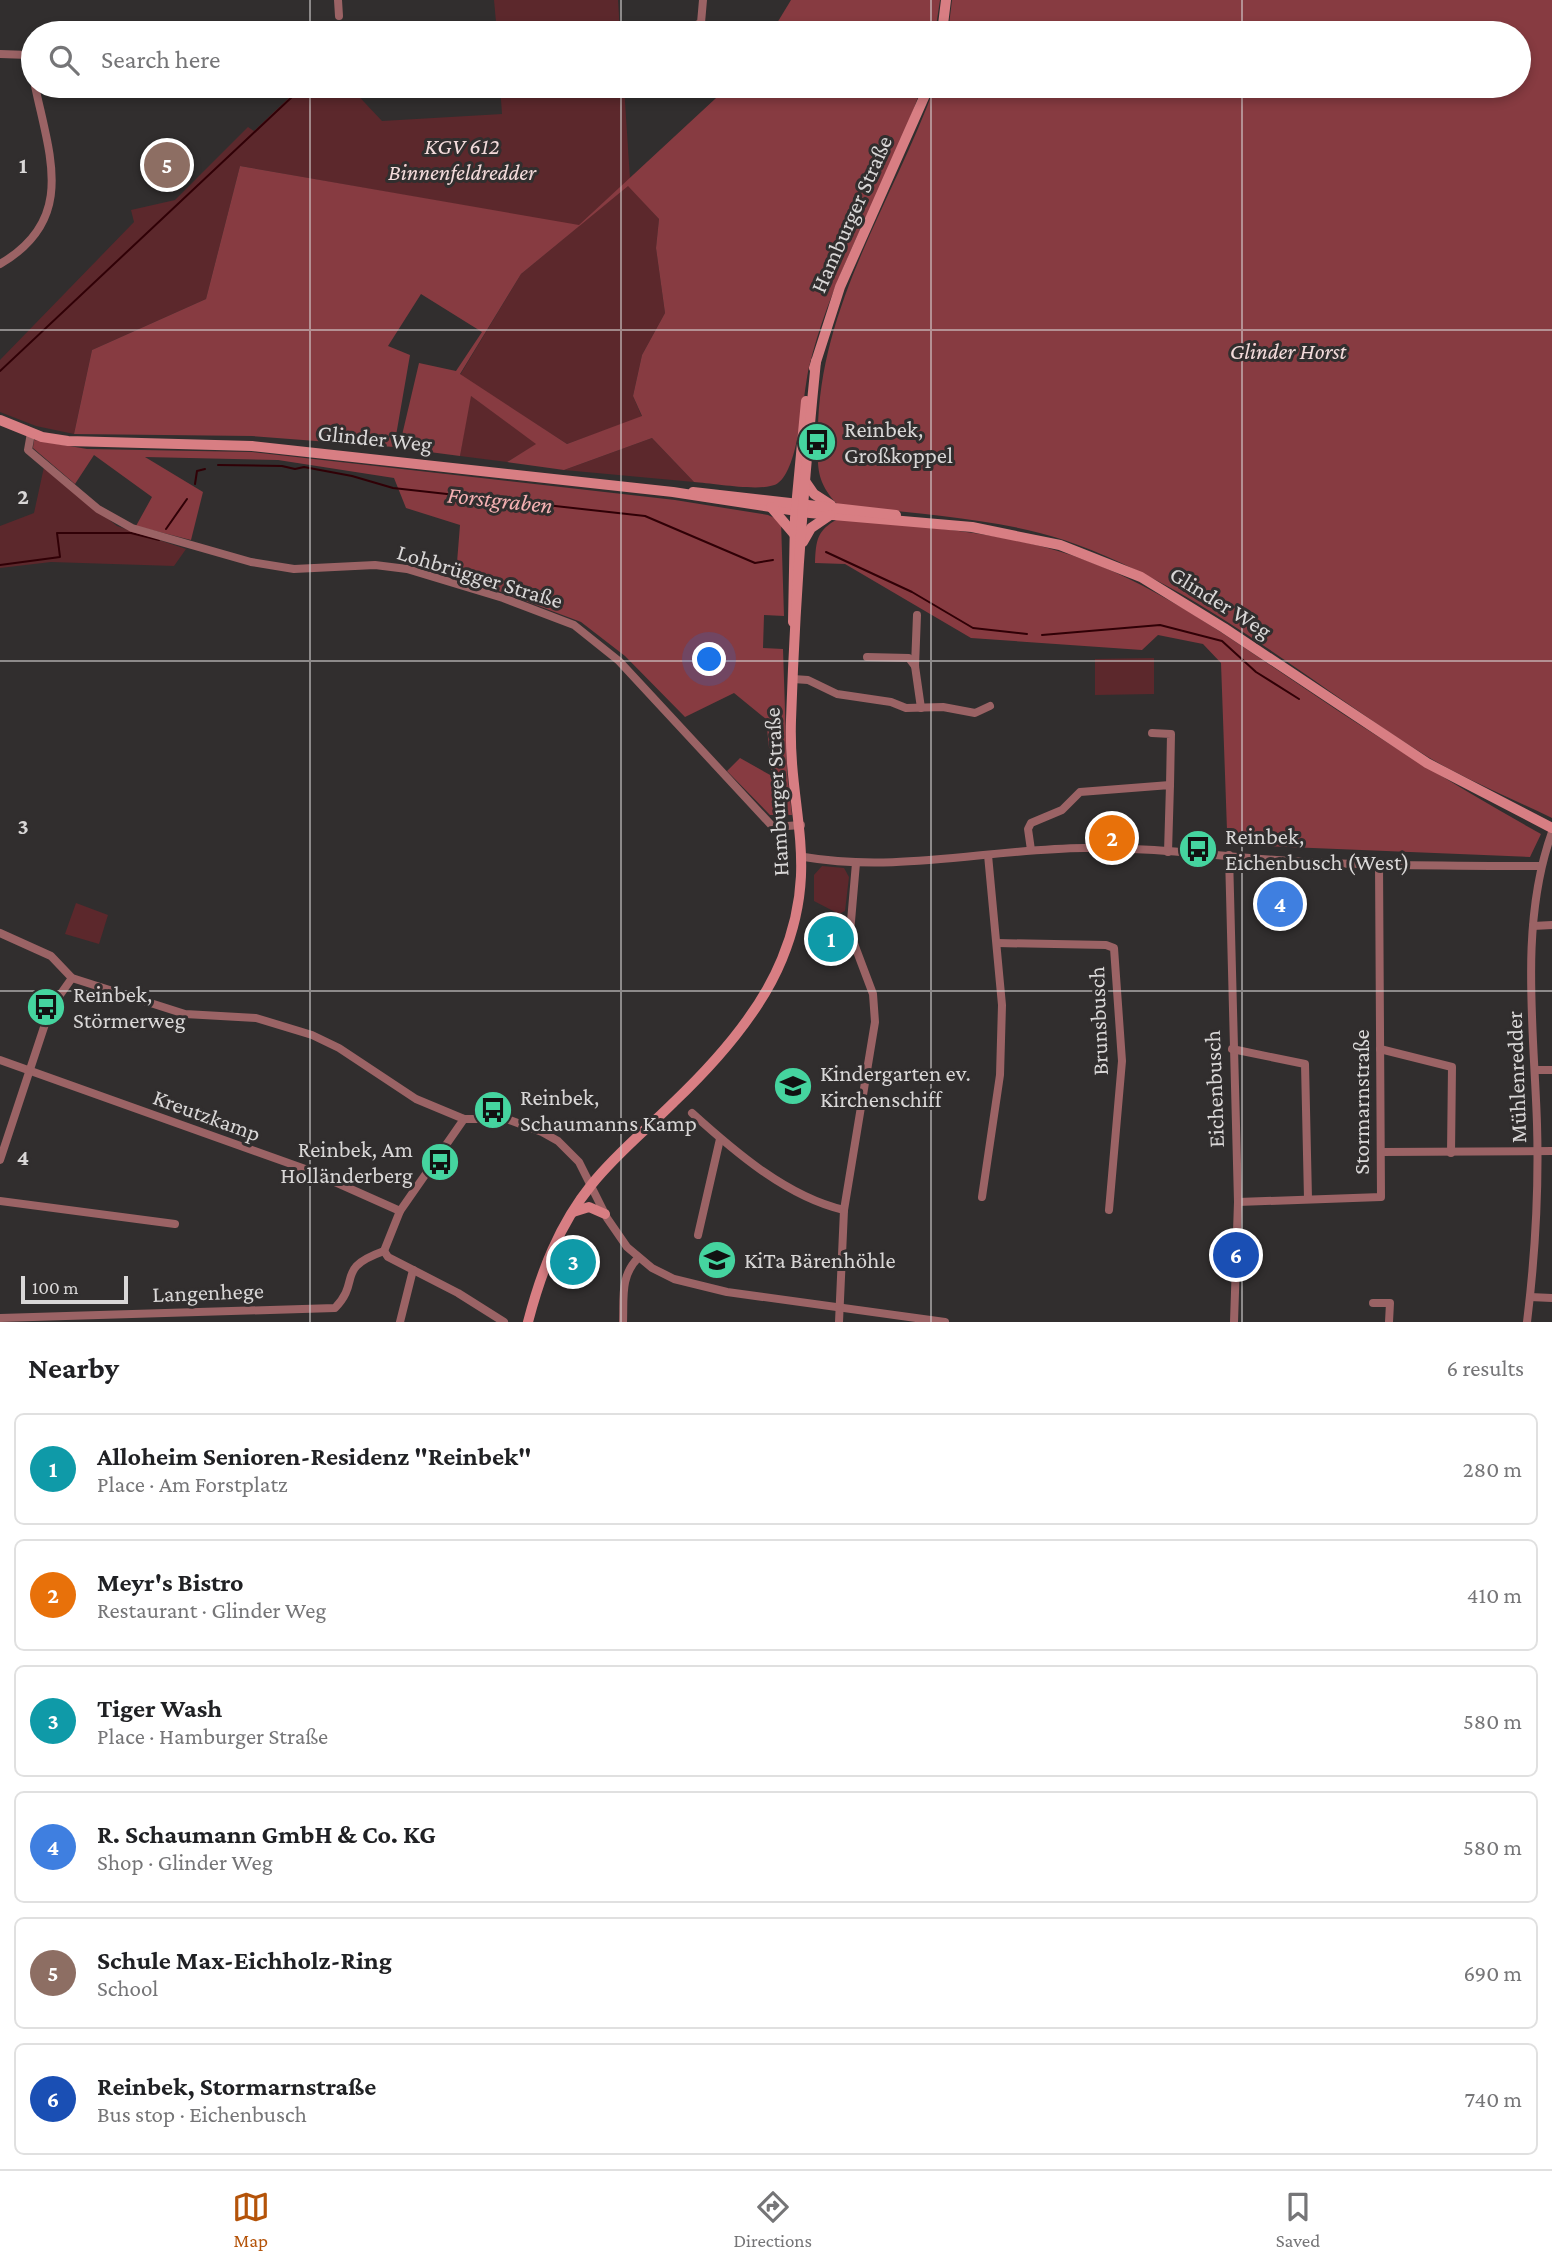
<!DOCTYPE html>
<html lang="en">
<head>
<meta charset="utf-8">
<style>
	body { margin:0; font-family:"Crimson Pro",serif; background:#f6f6f6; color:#202124 }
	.scale { position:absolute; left:21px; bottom:18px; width:107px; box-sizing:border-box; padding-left:7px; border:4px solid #d9d7d7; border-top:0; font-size:19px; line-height:24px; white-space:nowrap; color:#d9d7d7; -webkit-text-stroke:5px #312e2e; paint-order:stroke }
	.you { position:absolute; left:710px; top:660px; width:24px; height:24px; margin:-18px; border:5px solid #fff; border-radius:50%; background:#1a73e8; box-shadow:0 0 0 10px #1a73e833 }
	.badge { display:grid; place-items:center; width:46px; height:46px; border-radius:50%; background:#b45309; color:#fff; font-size:23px; font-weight:700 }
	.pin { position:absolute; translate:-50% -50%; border:4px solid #fff; box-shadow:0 2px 7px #0006 }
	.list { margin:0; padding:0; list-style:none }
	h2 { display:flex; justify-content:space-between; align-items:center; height:91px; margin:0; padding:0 28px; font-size:30px }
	h2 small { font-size:23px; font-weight:400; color:#757577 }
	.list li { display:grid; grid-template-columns:46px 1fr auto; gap:21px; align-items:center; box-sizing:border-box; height:112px; margin:0 14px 14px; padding:0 14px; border:2px solid #e0e0e0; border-radius:10px }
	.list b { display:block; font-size:26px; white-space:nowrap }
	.list p { margin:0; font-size:23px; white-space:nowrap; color:#757577 }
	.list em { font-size:23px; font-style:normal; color:#757577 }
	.icon { flex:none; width:38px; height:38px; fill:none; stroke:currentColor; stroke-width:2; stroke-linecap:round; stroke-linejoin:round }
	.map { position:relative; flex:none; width:1552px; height:1322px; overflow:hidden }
	.search { position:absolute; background:#fff; box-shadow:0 4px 10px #0003; left:21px; right:21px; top:21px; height:77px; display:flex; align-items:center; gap:18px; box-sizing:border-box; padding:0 24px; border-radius:38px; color:#757577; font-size:26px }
	.sheet { height:847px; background:#fff }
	nav { display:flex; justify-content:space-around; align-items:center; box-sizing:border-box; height:98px; border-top:2px solid #e0e0e0; background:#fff; font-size:19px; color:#757577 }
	nav a { display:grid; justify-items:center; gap:4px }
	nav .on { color:#b45309 }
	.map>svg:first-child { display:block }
	.green { fill:#5c282c }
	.forest { fill:#873b41; fill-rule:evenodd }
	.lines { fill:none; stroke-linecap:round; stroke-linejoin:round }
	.stream { stroke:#300006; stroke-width:2 }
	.street { stroke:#9b6365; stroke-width:8 }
	.secondary { stroke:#d87e83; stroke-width:10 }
	.grid { fill:none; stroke:#d9d7d7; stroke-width:2; stroke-opacity:0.55 }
	.labels { text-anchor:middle; stroke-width:6; stroke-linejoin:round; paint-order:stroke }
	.park-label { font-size:23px; font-style:italic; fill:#f3dbdb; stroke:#312e2e }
	.street-label { font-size:23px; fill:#d9d7d7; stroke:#312e2e }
	.poi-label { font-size:23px; fill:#d9d7d7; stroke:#312e2e; text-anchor:start }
	.water-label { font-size:24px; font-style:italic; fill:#f6b1b3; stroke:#312e2e }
	.grid-label { font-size:23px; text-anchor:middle; font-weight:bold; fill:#d9d7d7; stroke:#312e2e; stroke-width:6; stroke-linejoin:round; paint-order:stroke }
</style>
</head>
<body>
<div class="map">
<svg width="1552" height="1322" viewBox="0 0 1552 1322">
	<rect width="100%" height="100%" fill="#312e2e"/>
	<!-- green -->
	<g class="green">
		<polygon points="494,0 618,0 620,33 497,33"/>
		<polygon points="321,86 349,86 382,121 502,114 500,86 624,86 630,179 589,216 628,185 659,219 656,248 665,313 642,355 633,396 642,417 567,444 460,375 521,274 579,226 240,166 206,299 92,350 74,434 36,426 0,412 0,360 134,222 131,210 175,200 248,127 254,131 294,93 300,98 309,90 315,93 315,88"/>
		<polygon points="470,395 537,444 507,462 460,456"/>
		<polygon points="652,438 694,482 564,470"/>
		<polygon points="44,467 117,526 186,549 174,566 51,562 0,568 0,526 34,513"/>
		<polygon points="1154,658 1154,694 1095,695 1095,659"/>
		<polygon points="822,866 844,868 849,877 845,911 839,914 814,901 814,875"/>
		<polygon points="76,903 108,915 99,944 65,934"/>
	</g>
	<!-- forest -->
	<g class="forest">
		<polygon points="791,0 940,0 935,33 771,33"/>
		<path d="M952,0H1552V818C1511,798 1467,780 1428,757C1308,682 1199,586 1064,540C998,518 908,513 838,505C814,480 818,465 818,432C819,306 893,201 935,86H1519V33H948Z"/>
		<path d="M729,86H922C889,182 833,268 809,367C803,393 799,469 778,483C765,493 713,483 694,482L652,438L564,470L507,462L536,444L471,396L460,456L399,448L419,363L456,371L482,332L421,294L388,346L410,355L394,447L252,436L74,434L92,350L206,299L240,166L579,225ZM628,186L659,219L656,248L665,313L642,355L633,396L642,416L567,444L460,374L521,274Z"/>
		<polygon points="34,440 87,449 252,452 675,500 768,515 781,521 784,616 764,615 763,648 783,649 787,771 792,815 770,815 727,771 740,758 772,776 766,719 734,693 685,717 625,656 581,622 456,575 460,525 406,508 394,478 278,460 145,457 203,492 191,540 136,526 152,497 94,455 75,484 33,448"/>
		<path d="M838,519C911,526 988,530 1058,551C1153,579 1234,642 1316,696C1389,745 1464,791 1541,834L1530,857L1237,845L1227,830L1221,663L1203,644L1158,635L1142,650L971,638L845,564L815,563C816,540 817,530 838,519Z"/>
	</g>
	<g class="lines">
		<!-- stream -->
		<g class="stream">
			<polyline points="0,371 294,95"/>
			<polyline points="218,465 282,466 295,469 304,467 352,476 393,488 645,516 755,563 773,560"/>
			<polyline points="195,484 197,471 205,469"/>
			<polyline points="166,529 187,499"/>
			<polyline points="826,552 912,592 973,628 1027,634"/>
			<polyline points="0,565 60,557 57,533 131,533 159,540"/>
			<polyline points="1042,635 1160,625 1222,641 1256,672 1299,699"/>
		</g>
		<!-- street -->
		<g class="street">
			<polyline points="338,0 339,16"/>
			<polyline points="678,33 701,23 703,0"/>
			<polyline points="0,54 29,55 33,77"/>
			<path d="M0,264C76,220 50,157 35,86"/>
			<polyline points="31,433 28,450 98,509 132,528 251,562 294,569 375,565 407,569 503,598 574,625 619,661 773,827 801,825"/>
			<polyline points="917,615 915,666 921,708"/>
			<polyline points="867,657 909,658 915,666"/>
			<polyline points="793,679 808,680 837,694 891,702 906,708 943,707 975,713 990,706"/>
			<polyline points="1152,733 1171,734 1170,785"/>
			<polyline points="1031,850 1028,829 1031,823 1062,810 1080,792 1170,785 1168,852"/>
			<polyline points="1229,855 1238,1202 1234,1322"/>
			<path d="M804,857C898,873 989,849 1084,848C1158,847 1232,858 1306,862C1384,866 1462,866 1540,866"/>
			<polyline points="1533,926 1552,925"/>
			<polyline points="0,933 51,956 72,978 185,1014 256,1018 312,1035 339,1048 416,1099 464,1119 507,1119 542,1132 558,1141 579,1162 607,1218 627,1247 652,1268 674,1279 727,1292 945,1322"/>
			<polyline points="997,943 1106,945 1114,948 1122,1061 1109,1210"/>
			<polyline points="1232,1049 1305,1064 1308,1199"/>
			<polyline points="1380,1049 1452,1067 1451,1153"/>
			<polyline points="0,1060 308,1170 400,1211"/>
			<polyline points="1535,1070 1552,1070"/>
			<path d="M692,1113C734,1151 787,1197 844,1210"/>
			<polyline points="1381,1152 1552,1151"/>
			<polyline points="0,1160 50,1009 72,978"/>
			<polyline points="982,1197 1000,1075 1002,1005 988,855"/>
			<polyline points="0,1201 175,1224"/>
			<polyline points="1238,1202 1381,1197 1379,863"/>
			<polyline points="698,1235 720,1139"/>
			<polyline points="384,1251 400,1211 464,1119"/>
			<polyline points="384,1251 388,1257 458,1293 504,1322"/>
			<polyline points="1530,1297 1552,1298"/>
			<polyline points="1373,1303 1390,1303 1389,1322"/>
			<path d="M0,1318L335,1308C362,1280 334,1269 384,1251"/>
			<polyline points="400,1322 413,1270"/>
			<path d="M623,1322C624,1298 620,1276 638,1258"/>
			<polyline points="839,1322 844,1210 875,1022 873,994 850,933 856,863"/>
			<path d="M1527,1322C1535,1257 1539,1190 1537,1124C1534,1029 1519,924 1552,832"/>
		</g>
		<!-- secondary -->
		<g class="secondary">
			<polyline points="942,33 946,0"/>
			<polyline points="814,368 840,287 929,86"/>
			<polyline points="0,420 42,437 68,441 252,446 673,492 810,513 972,527 1060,545 1141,577 1224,628 1427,763 1552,828"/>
			<polyline points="805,481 814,494 831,505"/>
			<polyline points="693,492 896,515"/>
			<polyline points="771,507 794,534"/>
			<polyline points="803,542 811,528 830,515"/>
			<polyline points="793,622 795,518 806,401"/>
			<polyline points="573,1212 589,1207 605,1214"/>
			<path d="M528,1322C541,1272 559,1225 592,1184C616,1154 647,1129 674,1102C716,1062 760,1013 782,959C821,864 788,812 791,720C795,600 804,480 816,361"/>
		</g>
	</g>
	<!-- grid -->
	<path class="grid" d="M310,0V33M621,0V33M931,0V33M1242,0V33M310,86V1322M621,86V1322M931,86V1322M1242,86V1322M0,330H1552M0,661H1552M0,991H1552"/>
	<!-- icons -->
	<defs>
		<g id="bus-disc" transform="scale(2.0125)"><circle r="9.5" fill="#45d49f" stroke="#312e2e"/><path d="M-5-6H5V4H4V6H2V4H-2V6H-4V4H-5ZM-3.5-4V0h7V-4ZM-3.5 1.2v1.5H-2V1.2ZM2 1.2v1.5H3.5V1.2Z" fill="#111"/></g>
		<g id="school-disc" transform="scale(2.0125)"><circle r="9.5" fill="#45d49f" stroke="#312e2e"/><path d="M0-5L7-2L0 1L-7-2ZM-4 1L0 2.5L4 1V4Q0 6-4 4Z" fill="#111"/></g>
	</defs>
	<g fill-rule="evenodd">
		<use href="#bus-disc" x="817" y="442"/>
		<use href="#bus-disc" x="1198" y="849"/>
		<use href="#bus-disc" x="46" y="1007"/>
		<use href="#school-disc" x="793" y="1086"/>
		<use href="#bus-disc" x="493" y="1110"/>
		<use href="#bus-disc" x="440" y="1162"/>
		<use href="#school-disc" x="717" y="1260"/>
	</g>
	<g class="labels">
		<!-- park labels -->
		<g class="park-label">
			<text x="462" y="154">KGV 612<tspan x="462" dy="26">Binnenfeldredder</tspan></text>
			<text x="1288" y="359">Glinder Horst</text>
		</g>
		<!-- street labels -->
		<g class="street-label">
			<text transform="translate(851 214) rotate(-66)" y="8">Hamburger Straße</text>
			<text transform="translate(375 438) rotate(6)" y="8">Glinder Weg</text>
			<text transform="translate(480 576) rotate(17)" y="8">Lohbrügger Straße</text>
			<text transform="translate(1221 602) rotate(32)" y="8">Glinder Weg</text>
			<text transform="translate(776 792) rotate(-93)" y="8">Hamburger Straße</text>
			<text transform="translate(1098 1021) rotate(-92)" y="8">Brunsbusch</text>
			<text transform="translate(1516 1077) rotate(-92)" y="8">Mühlenredder</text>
			<text transform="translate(1214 1089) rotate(-92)" y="8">Eichenbusch</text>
			<text transform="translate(1361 1102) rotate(-90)" y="8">Stormarnstraße</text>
			<text transform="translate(207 1115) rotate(20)" y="8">Kreutzkamp</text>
			<text transform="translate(208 1292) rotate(-2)" y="8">Langenhege</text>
		</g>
		<!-- poi labels -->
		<g class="poi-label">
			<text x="844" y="437">Reinbek,<tspan x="844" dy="26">Großkoppel</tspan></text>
			<text x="1225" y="844">Reinbek,<tspan x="1225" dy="26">Eichenbusch (West)</tspan></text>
			<text x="73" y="1002">Reinbek,<tspan x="73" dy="26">Störmerweg</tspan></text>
			<text x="820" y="1081">Kindergarten ev.<tspan x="820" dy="26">Kirchenschiff</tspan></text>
			<text x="520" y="1105">Reinbek,<tspan x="520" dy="26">Schaumanns Kamp</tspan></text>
			<text x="413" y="1157" text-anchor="end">Reinbek, Am<tspan x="413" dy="26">Holländerberg</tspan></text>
			<text x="744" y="1268">KiTa Bärenhöhle</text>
		</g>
		<!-- water labels -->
		<g class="water-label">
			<text transform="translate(500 500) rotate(6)" y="8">Forstgraben</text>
		</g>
	</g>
	<g class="grid-label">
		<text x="23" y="173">1</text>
		<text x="23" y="504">2</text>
		<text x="23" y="834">3</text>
		<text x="23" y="1165">4</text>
	</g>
</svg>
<div class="scale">100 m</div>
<div class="you"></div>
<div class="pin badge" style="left:831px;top:939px;background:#0f9aa8">1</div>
<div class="pin badge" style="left:1112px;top:838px;background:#e8710a">2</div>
<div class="pin badge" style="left:573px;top:1262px;background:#0f9aa8">3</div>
<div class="pin badge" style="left:1280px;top:904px;background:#3f7fe0">4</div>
<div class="pin badge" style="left:167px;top:165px;background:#8d6e63">5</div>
<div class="pin badge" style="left:1236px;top:1255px;background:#1a4fb4">6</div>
<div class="search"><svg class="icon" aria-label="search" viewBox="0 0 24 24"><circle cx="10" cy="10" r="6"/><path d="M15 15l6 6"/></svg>Search here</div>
</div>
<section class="sheet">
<h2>Nearby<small>6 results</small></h2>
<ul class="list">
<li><span class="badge" style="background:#0f9aa8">1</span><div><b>Alloheim Senioren-Residenz &quot;Reinbek&quot;</b><p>Place · Am Forstplatz</p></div><em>280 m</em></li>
<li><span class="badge" style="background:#e8710a">2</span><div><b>Meyr's Bistro</b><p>Restaurant · Glinder Weg</p></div><em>410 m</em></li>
<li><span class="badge" style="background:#0f9aa8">3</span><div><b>Tiger Wash</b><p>Place · Hamburger Straße</p></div><em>580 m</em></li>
<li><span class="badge" style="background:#3f7fe0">4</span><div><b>R. Schaumann GmbH &amp; Co. KG</b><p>Shop · Glinder Weg</p></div><em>580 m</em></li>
<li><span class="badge" style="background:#8d6e63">5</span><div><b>Schule Max-Eichholz-Ring</b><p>School</p></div><em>690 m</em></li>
<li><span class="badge" style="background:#1a4fb4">6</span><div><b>Reinbek, Stormarnstraße</b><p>Bus stop · Eichenbusch</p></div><em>740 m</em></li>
</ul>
</section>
<nav>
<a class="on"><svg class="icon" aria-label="map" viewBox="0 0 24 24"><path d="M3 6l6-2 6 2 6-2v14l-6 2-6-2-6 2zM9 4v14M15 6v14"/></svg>Map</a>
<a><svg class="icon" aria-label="directions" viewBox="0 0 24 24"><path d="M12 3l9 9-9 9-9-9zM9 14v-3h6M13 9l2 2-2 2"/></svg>Directions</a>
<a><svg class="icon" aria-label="saved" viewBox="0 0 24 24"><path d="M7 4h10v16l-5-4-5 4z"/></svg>Saved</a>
</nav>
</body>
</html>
